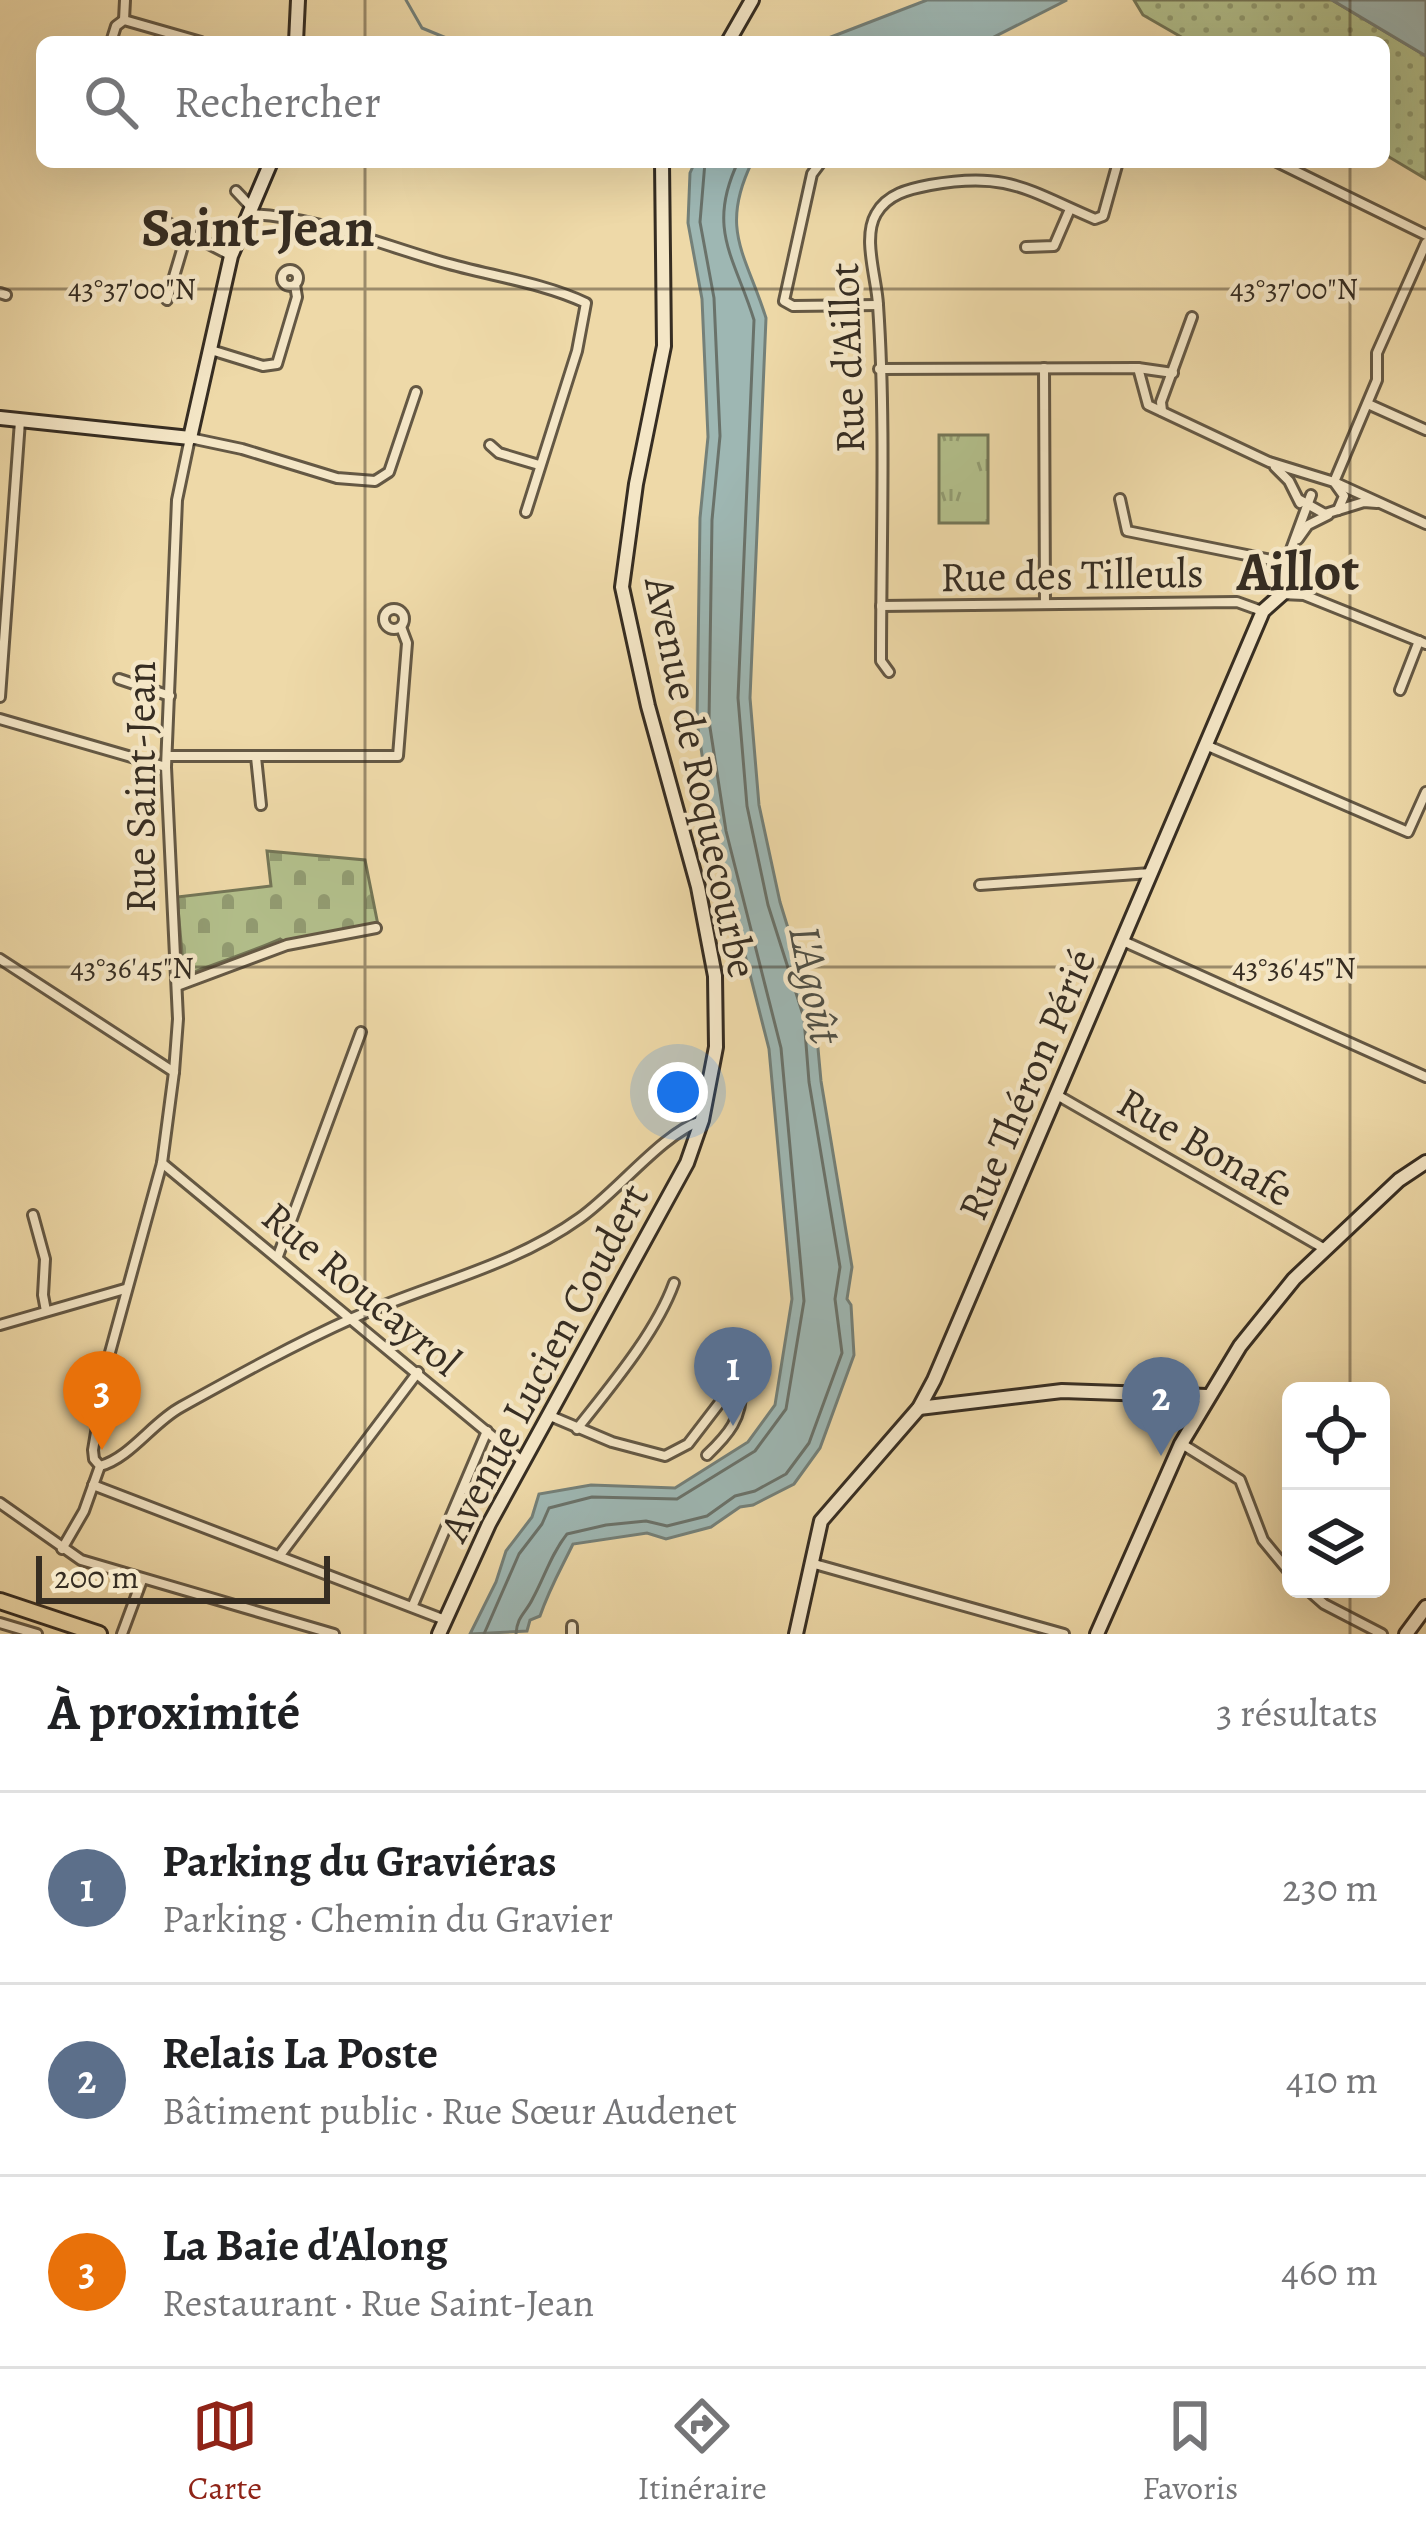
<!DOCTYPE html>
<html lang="fr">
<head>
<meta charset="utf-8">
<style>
	body { margin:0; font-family:Alegreya,serif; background:#f6f6f6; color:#202124 }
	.controls { position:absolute; right:36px; bottom:36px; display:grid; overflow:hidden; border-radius:18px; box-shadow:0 12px 48px #0002 }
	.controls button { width:108px; height:108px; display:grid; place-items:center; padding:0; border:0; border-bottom:3px solid #e0e0e0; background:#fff; color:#202124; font:60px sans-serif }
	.scale { position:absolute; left:36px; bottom:30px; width:294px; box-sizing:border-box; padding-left:12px; border:6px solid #362d22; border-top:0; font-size:33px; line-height:42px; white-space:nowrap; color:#362d22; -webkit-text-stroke:9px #f4e6c6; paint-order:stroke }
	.you { position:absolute; left:678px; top:1092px; width:42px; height:42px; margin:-30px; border:9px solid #fff; border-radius:50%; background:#1a73e8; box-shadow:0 0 0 18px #1a73e833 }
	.badge { display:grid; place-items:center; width:78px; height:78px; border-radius:50%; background:#8f2418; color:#fff; font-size:39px; font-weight:700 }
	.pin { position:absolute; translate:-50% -99px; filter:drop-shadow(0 3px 6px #0008) }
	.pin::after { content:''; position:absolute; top:63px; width:42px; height:36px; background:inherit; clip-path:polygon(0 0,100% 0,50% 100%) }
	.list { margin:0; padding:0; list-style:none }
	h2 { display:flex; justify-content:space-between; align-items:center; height:156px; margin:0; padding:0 48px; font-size:51px }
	h2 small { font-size:39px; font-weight:400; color:#757577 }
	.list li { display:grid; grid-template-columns:78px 1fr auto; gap:36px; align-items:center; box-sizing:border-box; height:192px; padding:0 48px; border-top:3px solid #e0e0e0 }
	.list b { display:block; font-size:45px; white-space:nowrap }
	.list p { margin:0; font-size:39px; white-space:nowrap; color:#757577 }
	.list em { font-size:39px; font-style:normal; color:#757577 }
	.icon { flex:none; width:66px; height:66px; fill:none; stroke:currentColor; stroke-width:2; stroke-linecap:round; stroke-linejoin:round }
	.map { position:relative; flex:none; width:1426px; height:1634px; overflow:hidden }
	.search { position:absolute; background:#fff; box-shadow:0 12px 48px #0002; left:36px; right:36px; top:36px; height:132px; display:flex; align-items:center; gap:30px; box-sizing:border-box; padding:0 42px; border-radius:18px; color:#757577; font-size:45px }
	.sheet { height:732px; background:#fff }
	nav { display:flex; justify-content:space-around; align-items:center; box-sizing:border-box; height:168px; border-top:3px solid #e0e0e0; background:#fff; font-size:33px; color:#757577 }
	nav a { display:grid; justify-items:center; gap:6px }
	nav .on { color:#8f2418 }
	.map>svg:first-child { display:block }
	.grass { fill:url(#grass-dots); stroke:#747657; stroke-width:3 }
	.cemetery { fill:url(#cemetery-stones); stroke:#747657; stroke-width:3 }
	.park { fill:url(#park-tufts); stroke:#747657; stroke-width:3 }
	.water { fill:#9eb7b3; stroke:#748079; stroke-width:3 }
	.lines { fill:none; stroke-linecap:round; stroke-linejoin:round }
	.shore { stroke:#6a726a; stroke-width:3 }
	.stream { stroke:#748079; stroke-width:3 }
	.street-casing { stroke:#645844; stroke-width:14 }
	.secondary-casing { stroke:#362d22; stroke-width:18 }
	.primary-casing { stroke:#362d22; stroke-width:20 }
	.street { stroke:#f4e6c6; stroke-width:8 }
	.secondary { stroke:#f4e6c6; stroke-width:12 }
	.primary { stroke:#eed9a8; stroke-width:14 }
	.ticks { fill:none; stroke:#362d22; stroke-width:3; stroke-opacity:0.45 }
	.labels { text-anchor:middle; stroke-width:9; stroke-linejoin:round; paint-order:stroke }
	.street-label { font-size:42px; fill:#362d22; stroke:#f4e6c6 }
	.water-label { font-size:45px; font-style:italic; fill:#505046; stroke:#f4e6c6 }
	.district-label { font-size:54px; font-weight:bold; fill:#362d22; stroke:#f4e6c6 }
	.ticks-label { font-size:30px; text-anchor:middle; fill:#362d22; stroke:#f4e6c6; stroke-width:9; stroke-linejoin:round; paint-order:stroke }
</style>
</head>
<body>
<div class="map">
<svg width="1426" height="1634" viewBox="0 0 1426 1634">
	<defs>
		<pattern id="grass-dots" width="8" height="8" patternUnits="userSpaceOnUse" patternTransform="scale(3)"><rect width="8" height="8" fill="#b3c08c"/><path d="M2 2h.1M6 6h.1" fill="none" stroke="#929c72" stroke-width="1.8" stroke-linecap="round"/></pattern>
		<pattern id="cemetery-stones" width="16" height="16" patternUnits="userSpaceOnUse" patternTransform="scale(3)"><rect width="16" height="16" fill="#b3c08c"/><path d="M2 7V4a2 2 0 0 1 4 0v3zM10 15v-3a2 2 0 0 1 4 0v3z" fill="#929c72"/></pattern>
		<pattern id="park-tufts" width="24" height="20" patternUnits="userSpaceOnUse" patternTransform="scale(3)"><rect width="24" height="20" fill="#b3c08c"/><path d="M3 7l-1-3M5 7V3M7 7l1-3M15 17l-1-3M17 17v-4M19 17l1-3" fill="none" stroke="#929c72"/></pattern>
	</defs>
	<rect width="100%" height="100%" fill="#eed9a8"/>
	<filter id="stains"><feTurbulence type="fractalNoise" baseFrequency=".00167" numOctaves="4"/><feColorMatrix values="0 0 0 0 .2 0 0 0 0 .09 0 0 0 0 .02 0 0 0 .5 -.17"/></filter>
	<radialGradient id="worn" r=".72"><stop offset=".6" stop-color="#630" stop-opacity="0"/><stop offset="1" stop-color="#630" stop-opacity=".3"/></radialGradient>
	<!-- grass -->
	<polygon class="grass" points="1134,0 1332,0 1426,56 1426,179 1384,154 1384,42 1190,42 1143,15"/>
	<!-- cemetery -->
	<path class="cemetery" d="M267,851L365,860L378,925L285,942L280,939C246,954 218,962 184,976L177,897L271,886Z"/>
	<!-- park -->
	<rect class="park" x="939" y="435" width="49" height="88"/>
	<!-- water -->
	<g class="water">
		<polygon points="927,0 1067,0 984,42 818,42"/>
		<polygon points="1332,0 1426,0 1426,56"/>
		<path d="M695,162H752C719,230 746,254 766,318L750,698L759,805L780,902L815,1016L821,1081L852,1267L847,1299L851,1305L854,1355L820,1448L794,1484L753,1505L740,1507L711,1527L666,1539L647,1533L573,1544C561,1569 550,1587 540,1616L530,1620L527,1631L470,1634L496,1582L506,1551L532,1517L539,1494L591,1485L675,1488L748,1442L775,1405L792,1299L769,1049L714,833L697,722L700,518L708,437L702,299L688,223L690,173Z"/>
	</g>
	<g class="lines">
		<!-- shore -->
		<g class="shore">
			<polyline points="484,1634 519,1554 542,1524 549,1508 592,1497 677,1499 755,1451 786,1409 804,1301 781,1048 726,831 709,721 712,520 720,436 714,298 700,222 705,162"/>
			<path d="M516,1634C517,1616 526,1613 533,1598C545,1576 551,1554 567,1534L606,1525L646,1521L667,1526L707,1516L735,1496L755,1491L786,1474L809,1443L842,1353L835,1299L840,1267L809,1082L804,1018L768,905L747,806L738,698L754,320C735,258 706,229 738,162"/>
		</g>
		<!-- stream -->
		<polyline class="stream" points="406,0 422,28 456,42"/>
		<!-- street casing -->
		<g class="street-casing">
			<g id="street">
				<polyline points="124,20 125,0"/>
				<polyline points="111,42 116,26 124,20 201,42"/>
				<polyline points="821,162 812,174 784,301 793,306 878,305"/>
				<polyline points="1277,162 1426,235"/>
				<polyline points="236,191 252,208"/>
				<path d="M251,214C317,217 379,244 442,262C490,276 541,282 586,303L577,351L526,512"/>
				<polyline points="161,233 168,223 230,255"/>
				<polyline points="1426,243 1377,353 1377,380 1334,482 1426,524"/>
				<polyline points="1026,247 1054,246 1070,209"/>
				<circle cx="290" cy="278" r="8"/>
				<polyline points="0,293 6,295"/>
				<polyline points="167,300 187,233"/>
				<polyline points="211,350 263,366 277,364 297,297 295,285"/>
				<polyline points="1044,368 1045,604"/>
				<polyline points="1138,368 1148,405 1269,462 1334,482 1344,496 1338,510"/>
				<polyline points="879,369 1138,368 1173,373"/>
				<polyline points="1368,404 1426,430"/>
				<polyline points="1162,411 1161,402 1192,317"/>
				<polyline points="490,445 499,453 539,465"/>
				<polyline points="1275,467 1289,481 1300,503"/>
				<polyline points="1311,495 1286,563 1282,594 1304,595 1426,644"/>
				<polyline points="1120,499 1127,531 1286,563"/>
				<polyline points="1300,500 1325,514 1364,502 1377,503"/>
				<polyline points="1298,539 1308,525 1328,515"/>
				<polyline points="881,606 1237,602 1262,611"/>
				<circle cx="394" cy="619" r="10"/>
				<path d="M889,672L881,661C881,543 886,422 878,305C877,279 862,238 876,214C887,194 909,189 930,185C1007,171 1027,190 1095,219L1103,216L1118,162"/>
				<polyline points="119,679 170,696"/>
				<polyline points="1400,690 1419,641"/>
				<polyline points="0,697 20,421"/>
				<polyline points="0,719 166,767"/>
				<polyline points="1208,746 1408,832 1426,792"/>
				<polyline points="167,756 398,756 407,643 401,627"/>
				<polyline points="256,757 261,805"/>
				<polyline points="980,885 1151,873"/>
				<polyline points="1123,941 1426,1077"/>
				<polyline points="0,959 174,1072"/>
				<polyline points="177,986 287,945 376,928"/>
				<polyline points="1057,1095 1325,1249"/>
				<polyline points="162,1163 522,1461"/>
				<polyline points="33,1215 45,1259 43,1295 46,1311"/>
				<polyline points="278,1256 361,1032"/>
				<polyline points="0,1325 125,1289"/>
				<path d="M548,1415L612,1442L665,1456L688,1444L734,1384L741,1387C743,1418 728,1435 707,1455"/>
				<path d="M577,1429C610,1387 656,1333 674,1283"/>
				<polyline points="1182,1444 1240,1480 1263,1540 1291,1574"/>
				<path d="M100,1466C130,1458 153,1422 181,1407C237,1376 295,1344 353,1318C429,1284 512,1267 580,1218C617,1192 663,1133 701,1121"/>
				<polyline points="93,1485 445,1620"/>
				<polyline points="0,1503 81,1560 334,1634"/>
				<polyline points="62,1549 84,1511 100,1466 94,1459 93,1450 109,1356 162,1163 174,1072 178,1019 166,767 177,500 190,438 242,449 337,478 375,481 389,472 416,392"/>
				<polyline points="280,1555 418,1372"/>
				<polyline points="811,1563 1064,1634"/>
				<polyline points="1307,1589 1324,1604 1382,1634"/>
				<polyline points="413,1605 487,1431"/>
				<polyline points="0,1623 37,1634"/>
				<polyline points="122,1634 142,1580"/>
				<polyline points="572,1634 572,1626"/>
			</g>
		</g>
		<!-- secondary casing -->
		<g class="secondary-casing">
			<g id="secondary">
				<polyline points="296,42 298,0"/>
				<polyline points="728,42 752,0"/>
				<polyline points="0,418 190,438 231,256 271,162"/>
				<polyline points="919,1408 1062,1391 1207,1396"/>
				<polyline points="439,1634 489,1524 687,1163 702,1120 716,1047 715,976 698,887 648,706 622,587 636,484 664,346 662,162"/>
				<polyline points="796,1634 821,1521 919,1408 934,1380 1263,611 1282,594"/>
				<polyline points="1097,1634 1181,1444 1240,1346 1294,1279 1399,1180 1426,1162"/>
				<polyline points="1406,1634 1426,1607"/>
			</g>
		</g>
		<!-- primary casing -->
		<g class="primary-casing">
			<polyline id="primary" points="0,1601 99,1634"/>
		</g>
		<!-- street -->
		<use href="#street" class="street"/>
		<!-- secondary -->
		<use href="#secondary" class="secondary"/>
		<!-- primary -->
		<use href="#primary" class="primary"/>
	</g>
	<!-- ticks -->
	<path class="ticks" d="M365,0V42M1350,0V42M365,162V1634M1350,162V1391M0,289H1426M0,967H1426M1350,1589V1634"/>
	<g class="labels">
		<!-- street labels -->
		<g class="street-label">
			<text transform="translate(846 358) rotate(-92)" y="15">Rue d'Aillot</text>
			<text transform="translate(1072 574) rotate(-1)" y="15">Rue des Tilleuls</text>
			<text transform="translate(702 777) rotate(78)" y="15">Avenue de Roquecourbe</text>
			<text transform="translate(140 787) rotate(-90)" y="15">Rue Saint-Jean</text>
			<text transform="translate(1026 1084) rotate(-67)" y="15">Rue Théron Périé</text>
			<text transform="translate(1206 1146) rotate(30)" y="15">Rue Bonafe</text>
			<text transform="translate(362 1288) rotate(40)" y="15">Rue Roucayrol</text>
			<text transform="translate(543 1362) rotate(-62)" y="15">Avenue Lucien Coudert</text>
		</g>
		<!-- water labels -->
		<g class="water-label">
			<text transform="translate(816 984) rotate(79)" y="16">L'Agoût</text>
		</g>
		<!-- district labels -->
		<g class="district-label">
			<text x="258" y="246">Saint-Jean</text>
			<text x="1298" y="590">Aillot</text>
		</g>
	</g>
	<g class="ticks-label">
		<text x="132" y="299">43°37'00"N</text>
		<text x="1294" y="299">43°37'00"N</text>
		<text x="132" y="978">43°36'45"N</text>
		<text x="1294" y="978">43°36'45"N</text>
	</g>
	<rect width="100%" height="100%" filter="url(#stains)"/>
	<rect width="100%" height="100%" fill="url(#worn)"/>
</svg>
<div class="controls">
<button><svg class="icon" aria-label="locate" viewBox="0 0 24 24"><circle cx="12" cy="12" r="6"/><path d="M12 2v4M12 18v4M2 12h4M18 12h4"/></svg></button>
<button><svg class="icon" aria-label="layers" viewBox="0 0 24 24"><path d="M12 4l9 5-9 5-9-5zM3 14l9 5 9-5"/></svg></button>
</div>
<div class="scale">200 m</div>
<div class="you"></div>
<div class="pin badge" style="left:733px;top:1426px;background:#5c6f8a">1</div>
<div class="pin badge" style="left:1161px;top:1456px;background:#5c6f8a">2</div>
<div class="pin badge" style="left:102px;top:1450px;background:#e8710a">3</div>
<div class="search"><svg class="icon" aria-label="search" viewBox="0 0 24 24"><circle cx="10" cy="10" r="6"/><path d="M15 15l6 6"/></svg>Rechercher</div>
</div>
<section class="sheet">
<h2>À proximité<small>3 résultats</small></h2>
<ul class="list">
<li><span class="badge" style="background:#5c6f8a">1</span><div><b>Parking du Graviéras</b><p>Parking · Chemin du Gravier</p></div><em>230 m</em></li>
<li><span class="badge" style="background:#5c6f8a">2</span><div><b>Relais La Poste</b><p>Bâtiment public · Rue Sœur Audenet</p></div><em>410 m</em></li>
<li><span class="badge" style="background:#e8710a">3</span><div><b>La Baie d'Along</b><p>Restaurant · Rue Saint-Jean</p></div><em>460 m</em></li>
</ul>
</section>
<nav>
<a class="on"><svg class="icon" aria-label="map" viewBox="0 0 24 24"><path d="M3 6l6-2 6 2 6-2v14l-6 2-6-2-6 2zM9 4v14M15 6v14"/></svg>Carte</a>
<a><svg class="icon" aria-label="directions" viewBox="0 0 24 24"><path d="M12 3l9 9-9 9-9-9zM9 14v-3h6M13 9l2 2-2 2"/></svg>Itinéraire</a>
<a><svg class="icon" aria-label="saved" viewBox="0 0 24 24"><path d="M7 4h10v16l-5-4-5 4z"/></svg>Favoris</a>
</nav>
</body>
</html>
